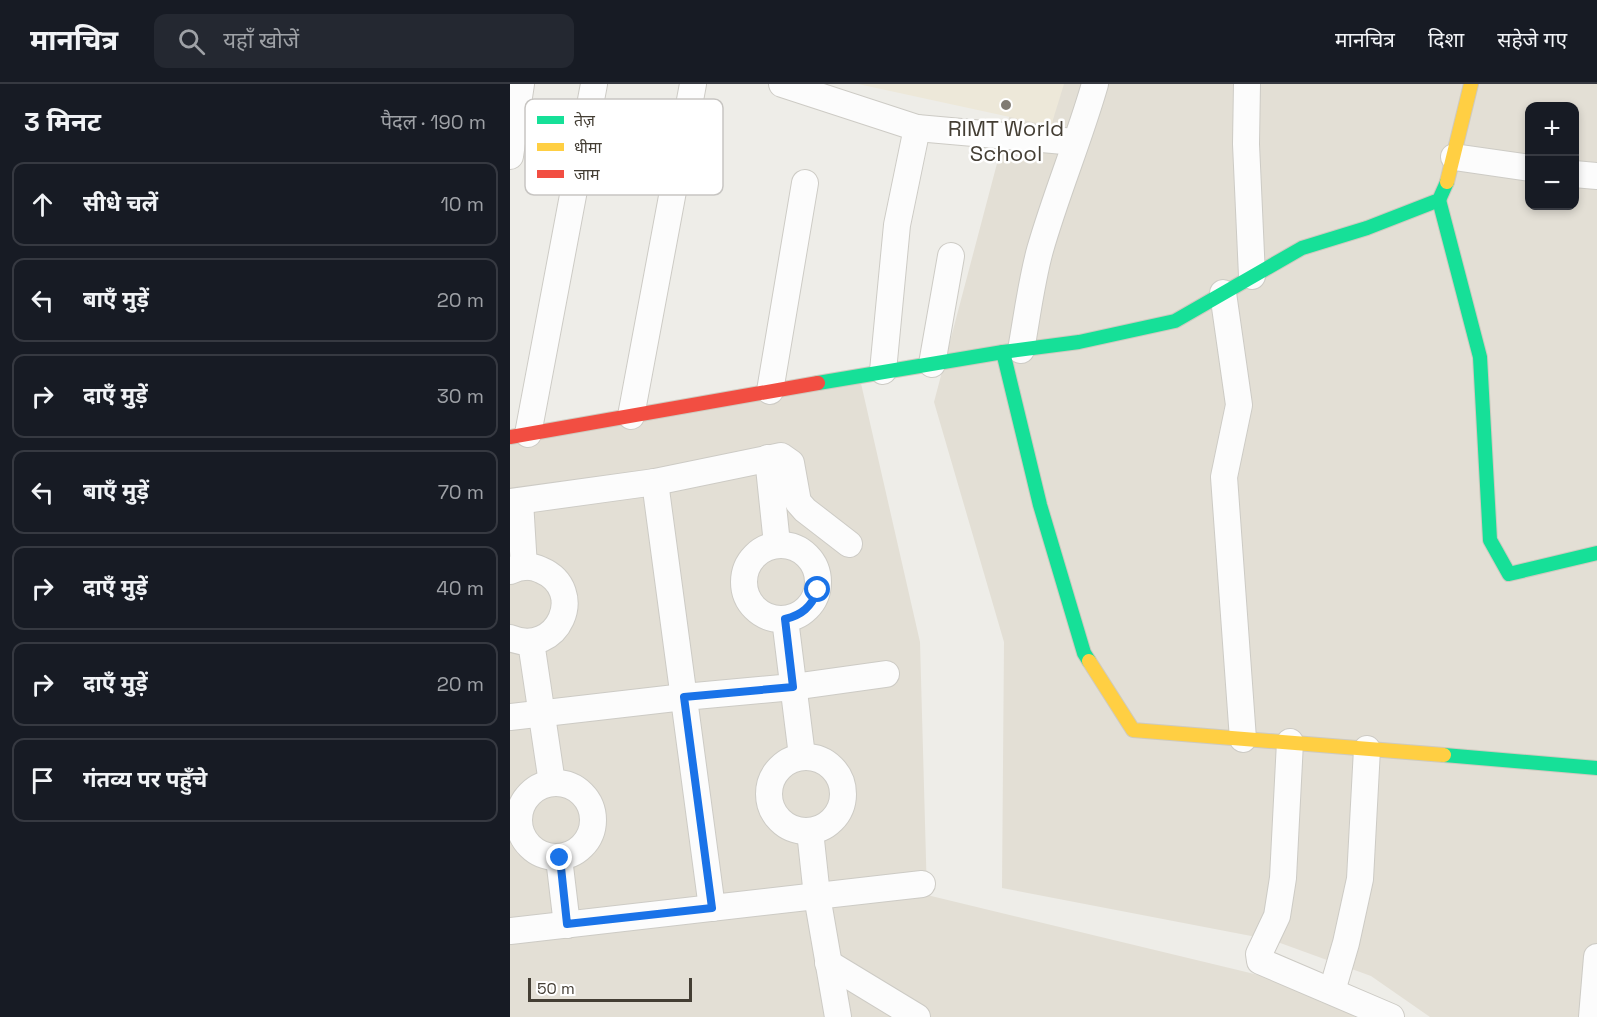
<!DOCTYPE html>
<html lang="hi">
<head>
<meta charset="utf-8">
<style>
	body { margin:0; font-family:"Space Grotesk","Noto Sans Devanagari",sans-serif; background:#242831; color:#f1f3f6 }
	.controls { position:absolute; right:18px; top:18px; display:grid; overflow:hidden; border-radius:12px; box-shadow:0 3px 9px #0003 }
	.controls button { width:54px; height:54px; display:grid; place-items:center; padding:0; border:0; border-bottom:2px solid #363941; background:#171b24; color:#f1f3f6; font:30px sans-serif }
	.scale { position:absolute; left:18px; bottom:15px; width:164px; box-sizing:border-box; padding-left:6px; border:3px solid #443e34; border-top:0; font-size:16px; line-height:21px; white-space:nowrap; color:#443e34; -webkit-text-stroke:4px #fff; paint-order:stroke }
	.stop { position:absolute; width:18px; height:18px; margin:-14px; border:4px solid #1a73e8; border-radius:50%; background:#fff }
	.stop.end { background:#1a73e8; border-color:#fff; box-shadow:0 2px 6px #0008 }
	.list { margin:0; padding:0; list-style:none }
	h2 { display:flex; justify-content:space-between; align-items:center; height:78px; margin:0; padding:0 24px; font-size:26px }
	h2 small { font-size:20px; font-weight:400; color:#9ea1a6 }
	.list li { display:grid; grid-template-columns:39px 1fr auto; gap:18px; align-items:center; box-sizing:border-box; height:84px; margin:0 12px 12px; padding:0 12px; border:2px solid #363941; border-radius:12px }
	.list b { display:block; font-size:22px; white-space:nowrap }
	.list em { font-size:20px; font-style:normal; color:#9ea1a6 }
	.icon { flex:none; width:33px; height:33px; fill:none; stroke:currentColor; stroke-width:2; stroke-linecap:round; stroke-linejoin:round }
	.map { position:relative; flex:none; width:1087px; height:933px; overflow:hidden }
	header { display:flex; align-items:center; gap:36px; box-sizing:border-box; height:84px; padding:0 30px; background:#171b24; border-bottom:2px solid #363941 }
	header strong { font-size:28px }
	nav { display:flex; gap:33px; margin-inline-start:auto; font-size:21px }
	.search { width:420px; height:54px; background:#242831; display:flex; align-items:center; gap:15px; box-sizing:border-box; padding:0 21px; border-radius:12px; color:#9ea1a6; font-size:22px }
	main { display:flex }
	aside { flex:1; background:#171b24 }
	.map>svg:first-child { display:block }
	.residential { fill:#e3dfd5; fill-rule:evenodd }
	.education { fill:#ede8d9 }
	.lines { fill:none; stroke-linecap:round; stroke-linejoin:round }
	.street-casing { stroke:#cdcbc5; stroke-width:28 }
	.fast-casing { stroke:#cecabf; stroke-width:16 }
	.slow-casing { stroke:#cecabf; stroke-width:16 }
	.jam-casing { stroke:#cecabf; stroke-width:16 }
	.street { stroke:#fcfcfc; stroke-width:26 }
	.fast { stroke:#16e098; stroke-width:14 }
	.slow { stroke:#ffcf43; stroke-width:14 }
	.jam { stroke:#f24e42; stroke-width:14 }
	.route { stroke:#1a73e8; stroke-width:8 }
	.poi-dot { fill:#807b73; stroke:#fff; stroke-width:2 }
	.labels { text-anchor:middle; stroke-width:5; stroke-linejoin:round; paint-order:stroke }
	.poi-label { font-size:22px; fill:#443e34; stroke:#fff }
	.key { fill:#fff; stroke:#c7c5c2; stroke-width:1.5 }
	.key-label { font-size:16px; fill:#443e34 }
</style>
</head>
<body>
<header>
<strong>मानचित्र</strong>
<div class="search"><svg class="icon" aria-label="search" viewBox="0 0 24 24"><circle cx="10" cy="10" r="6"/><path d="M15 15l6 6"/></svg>यहाँ खोजें</div>
<nav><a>मानचित्र</a><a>दिशा</a><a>सहेजे गए</a></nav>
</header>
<main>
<aside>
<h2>3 मिनट<small>पैदल · 190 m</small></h2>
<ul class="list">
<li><svg class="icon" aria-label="ahead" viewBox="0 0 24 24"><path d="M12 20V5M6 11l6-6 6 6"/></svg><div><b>सीधे चलें</b></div><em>10 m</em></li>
<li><svg class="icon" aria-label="left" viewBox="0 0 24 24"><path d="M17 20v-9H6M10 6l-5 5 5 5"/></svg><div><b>बाएँ मुड़ें</b></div><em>20 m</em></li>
<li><svg class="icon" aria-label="right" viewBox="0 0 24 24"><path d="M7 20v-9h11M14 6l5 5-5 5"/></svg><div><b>दाएँ मुड़ें</b></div><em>30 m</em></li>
<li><svg class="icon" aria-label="left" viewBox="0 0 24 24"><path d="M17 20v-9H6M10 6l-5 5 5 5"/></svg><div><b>बाएँ मुड़ें</b></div><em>70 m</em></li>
<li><svg class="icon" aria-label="right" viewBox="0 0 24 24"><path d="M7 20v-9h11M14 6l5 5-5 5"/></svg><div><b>दाएँ मुड़ें</b></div><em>40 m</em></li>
<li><svg class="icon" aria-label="right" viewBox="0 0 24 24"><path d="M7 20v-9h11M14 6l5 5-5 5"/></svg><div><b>दाएँ मुड़ें</b></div><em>20 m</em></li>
<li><svg class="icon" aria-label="arrive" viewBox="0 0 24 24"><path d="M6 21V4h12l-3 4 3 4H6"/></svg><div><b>गंतव्य पर पहुँचे</b></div></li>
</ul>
</aside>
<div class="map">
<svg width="1087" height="933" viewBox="0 0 1087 933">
	<rect width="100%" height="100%" fill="#eeede8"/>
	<!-- residential -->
	<g class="residential">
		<path d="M508,0H1087V933H920L861,892L762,856L492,804L494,558L424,318ZM1020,22H1064V122H1020Z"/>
		<polygon points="350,295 410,558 417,811 806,905 845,933 0,933 0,354"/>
	</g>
	<!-- education -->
	<polygon class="education" points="348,0 554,0 541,42"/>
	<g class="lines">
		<!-- street casing -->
		<g class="street-casing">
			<g id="street">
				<polyline points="272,0 407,44 565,58"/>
				<polyline points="737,0 736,60 742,192"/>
				<polyline points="0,72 11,0"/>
				<polyline points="944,73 1020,84"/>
				<polyline points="1064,90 1087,92"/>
				<polyline points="713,209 729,321 714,393 733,655"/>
				<path d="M511,266C517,233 521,199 530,166C546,110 569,56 585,0"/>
				<polyline points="422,280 441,172"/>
				<polyline points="373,287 387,141 407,44"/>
				<polyline points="260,307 295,99"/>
				<polyline points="121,332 183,0"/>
				<polyline points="18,350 84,0"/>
				<polyline points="258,374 267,460"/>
				<polyline points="145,398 202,824"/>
				<polyline points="10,417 14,483"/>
				<polyline points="0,418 145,398 271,372 281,379 288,418 295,426 339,460"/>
				<circle cx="271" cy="498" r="37"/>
				<path d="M0,487C10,482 21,481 31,486C78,506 48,574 0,554"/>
				<polyline points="275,535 292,672"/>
				<polyline points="21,558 42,699"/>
				<polyline points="0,633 174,613 283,603 376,590"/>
				<polyline points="780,658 773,794 767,832 749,870 750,877 881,933"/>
				<circle cx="296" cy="710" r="37"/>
				<circle cx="46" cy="736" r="37"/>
				<polyline points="300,747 307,812 328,933"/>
				<polyline points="49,774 57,841"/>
				<polyline points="0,847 412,800"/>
				<polyline points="318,879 407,933"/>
				<polyline points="822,907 836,859 850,795 857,665"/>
				<polyline points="1082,933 1087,873"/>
			</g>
		</g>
		<!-- fast casing -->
		<g class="fast-casing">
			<g id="fast">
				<polyline points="929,116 970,273 980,456 999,490 1087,469"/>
				<polyline points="493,268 569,258 665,237 792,164 857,144 929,116 937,98"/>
				<polyline points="308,299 493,268 530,421 574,569 579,577"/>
				<polyline points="934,671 1087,684"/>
			</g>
		</g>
		<!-- slow casing -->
		<g class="slow-casing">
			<g id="slow">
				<polyline points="937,98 961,0"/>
				<polyline points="579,577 623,646 934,671"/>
			</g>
		</g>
		<!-- jam casing -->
		<g class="jam-casing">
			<polyline id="jam" points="0,353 308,299"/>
		</g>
		<!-- street -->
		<use href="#street" class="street"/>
		<!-- fast -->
		<use href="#fast" class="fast"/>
		<!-- slow -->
		<use href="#slow" class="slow"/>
		<!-- jam -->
		<use href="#jam" class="jam"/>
	</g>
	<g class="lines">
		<!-- route -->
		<path class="route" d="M50,774L57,840L202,824L174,613L283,603L275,535C292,531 301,523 308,506"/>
	</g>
	<!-- markers -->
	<circle class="poi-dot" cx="496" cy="21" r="6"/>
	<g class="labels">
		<!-- poi labels -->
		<g class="poi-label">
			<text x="496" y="52">RIMT World<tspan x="496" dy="25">School</tspan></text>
		</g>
	</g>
	<!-- legend -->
	<rect x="15" y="15" width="198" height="96" rx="9" class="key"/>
	<rect x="27" y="32" width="27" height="8" fill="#16e098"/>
	<rect x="27" y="59" width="27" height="8" fill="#ffcf43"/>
	<rect x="27" y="86" width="27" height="8" fill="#f24e42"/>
	<g class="key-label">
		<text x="64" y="42">तेज़</text>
		<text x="64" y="69">धीमा</text>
		<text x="64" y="96">जाम</text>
	</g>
</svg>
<div class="controls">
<button>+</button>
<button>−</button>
</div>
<div class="scale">50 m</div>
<div class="stop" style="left:308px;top:506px"></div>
<div class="stop end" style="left:50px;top:774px"></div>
</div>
</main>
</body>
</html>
